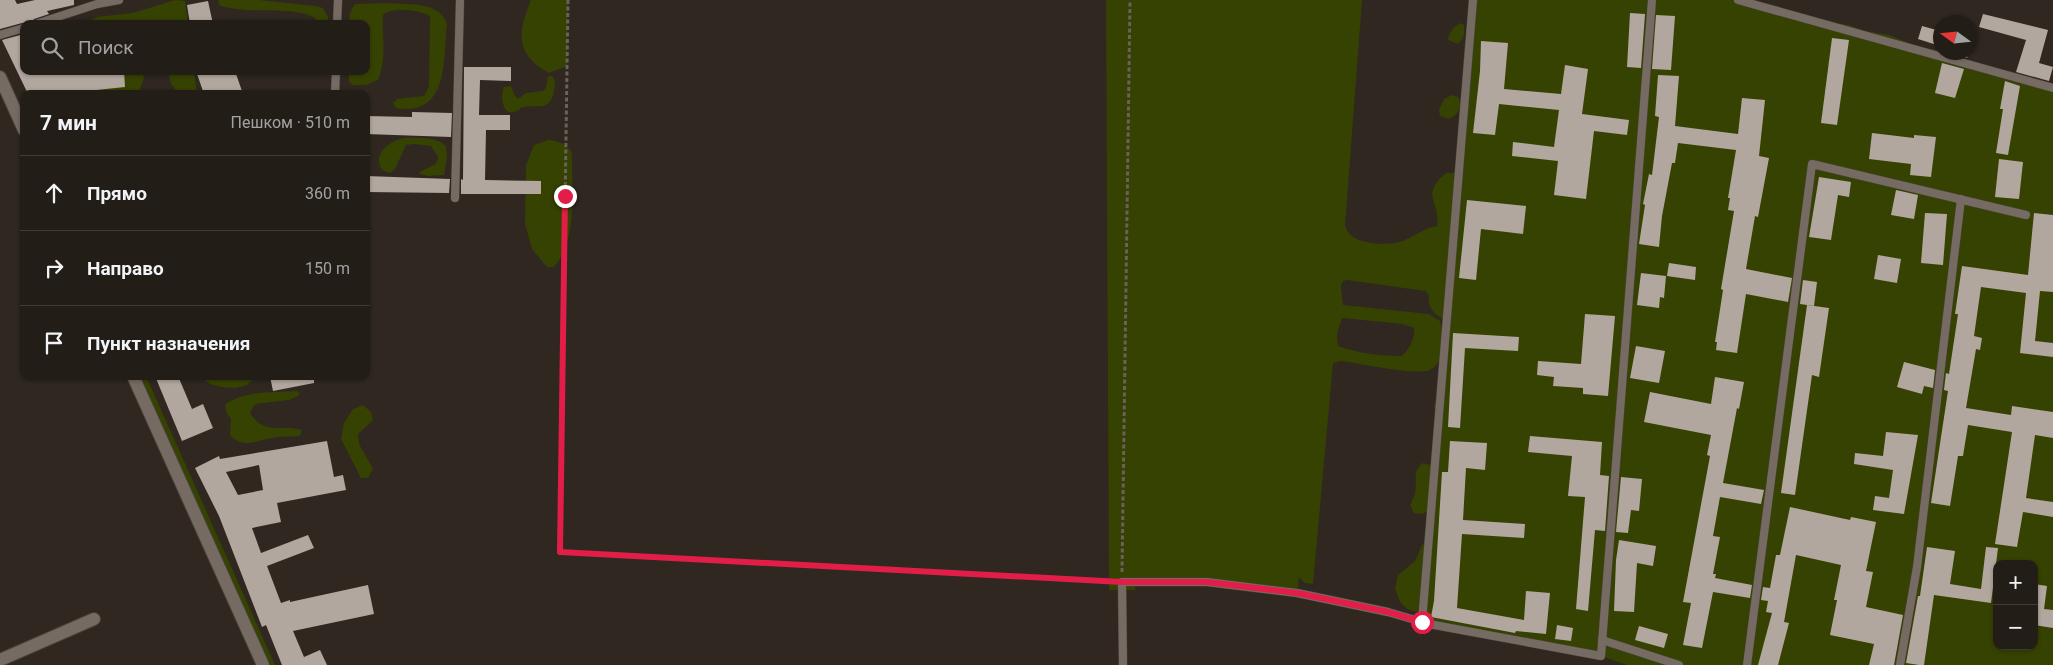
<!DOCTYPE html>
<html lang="ru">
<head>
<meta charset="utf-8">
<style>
	body { margin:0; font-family:Roboto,sans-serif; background:#2b2621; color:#f1f3f6 }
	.controls { position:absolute; right:15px; bottom:15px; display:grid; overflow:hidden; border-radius:10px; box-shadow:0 1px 4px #0004 }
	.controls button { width:45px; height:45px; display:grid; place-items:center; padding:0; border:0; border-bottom:1px solid #403b37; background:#231d18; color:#f1f3f6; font:25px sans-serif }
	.compass { position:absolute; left:1933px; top:15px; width:45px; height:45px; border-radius:50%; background:#231d18; box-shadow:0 1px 4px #0004; rotate:285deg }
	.stop { position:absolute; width:15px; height:15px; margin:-11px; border:4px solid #e11d48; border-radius:50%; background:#fff }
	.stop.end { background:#e11d48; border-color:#fff; box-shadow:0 1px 5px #0008 }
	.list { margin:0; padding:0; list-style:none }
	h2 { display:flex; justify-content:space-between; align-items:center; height:65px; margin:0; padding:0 20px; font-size:21px }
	h2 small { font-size:16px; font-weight:400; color:#a3a2a2 }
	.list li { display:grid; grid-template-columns:32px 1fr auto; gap:15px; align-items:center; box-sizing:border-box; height:75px; padding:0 20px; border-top:1px solid #403b37 }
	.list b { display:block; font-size:19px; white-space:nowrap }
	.list em { font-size:16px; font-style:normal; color:#a3a2a2 }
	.icon { flex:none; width:28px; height:28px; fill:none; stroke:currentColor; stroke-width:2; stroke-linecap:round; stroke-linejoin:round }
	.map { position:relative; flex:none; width:2053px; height:665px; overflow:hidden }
	.search { position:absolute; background:#231d18; box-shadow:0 1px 4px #0004; left:20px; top:20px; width:350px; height:55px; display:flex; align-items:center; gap:12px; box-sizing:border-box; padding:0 18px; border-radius:10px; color:#a3a2a2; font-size:19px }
	.panel { position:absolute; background:#231d18; box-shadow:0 1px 4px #0004; left:20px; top:90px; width:350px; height:290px; border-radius:10px }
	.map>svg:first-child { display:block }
	.green { fill:#364201; fill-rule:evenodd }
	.building { fill:#b2a79e; fill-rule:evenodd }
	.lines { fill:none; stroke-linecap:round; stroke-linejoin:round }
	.lane-casing { stroke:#49423c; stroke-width:9 }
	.street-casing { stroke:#49423c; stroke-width:14 }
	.secondary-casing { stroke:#49423c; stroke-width:14 }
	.path { stroke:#69625b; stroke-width:3; stroke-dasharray:4 2.5; stroke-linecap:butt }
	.lane { stroke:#766b63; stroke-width:8 }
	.street { stroke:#766b63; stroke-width:12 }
	.secondary { stroke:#766b63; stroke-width:12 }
	.route { stroke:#e11d48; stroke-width:6 }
</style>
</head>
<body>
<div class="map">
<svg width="2053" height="665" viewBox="0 0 2053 665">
	<rect width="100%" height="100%" fill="#2f2720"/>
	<!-- green -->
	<g class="green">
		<polygon points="175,0 185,1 188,24 85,24 97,17 133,13"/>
		<path d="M218,0H259L316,6L323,8L328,17V24H317L316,19C296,4 247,16 219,5Z"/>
		<path d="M531,0H568L567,66L549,73C514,54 518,32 531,0Z"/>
		<path d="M1106,0H1362L1345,226C1347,230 1349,234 1352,236C1363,245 1392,246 1405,240C1416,235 1425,228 1437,226C1441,202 1419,195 1446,173H1455L1459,176L1473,0H1747L1746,2L1809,20L1849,25L1866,31L1889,35L1924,49L1925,53L2053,88V665H1627L1601,656L1422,622L1423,609L1416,612L1407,609L1400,602L1395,589L1398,575L1415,561L1422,545L1429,542L1432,507C1426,513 1423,515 1414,513L1410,505C1412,501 1414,497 1415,493C1418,481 1411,472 1423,463L1430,465L1435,469L1439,422L1436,418L1434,405L1442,383L1447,321C1435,316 1427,308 1429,295L1425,291L1347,280L1343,281L1341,286L1343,305L1429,314L1440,321C1444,336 1446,362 1430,370C1417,376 1358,363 1341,361L1333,363L1313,584L1305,583L1299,577L1297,593L1207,582L1136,581L1135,590H1109ZM1342,318L1403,324L1414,328C1415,339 1409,349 1402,356C1382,356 1357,353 1338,346L1337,334ZM1997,564H2034V646H1997Z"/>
		<path d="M384,3C405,5 440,0 447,24C443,60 449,117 396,108L393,103L397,99L424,96L429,86L430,16C419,10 392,6 383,15C382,37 387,59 378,80L366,85H352L349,81V71H366V24H349L350,13L355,4Z"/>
		<path d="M1461,23L1464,25C1465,33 1464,39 1458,44L1448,40C1449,32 1454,26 1461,23Z"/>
		<polygon points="79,71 142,71 144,78 138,94 84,94"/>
		<polygon points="168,71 194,71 197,94 179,94 171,84"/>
		<path d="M548,76H552C556,80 555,85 554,91C550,112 539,104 524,107C517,108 523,109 517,111C502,118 500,96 504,87L511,86L515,96L518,99L526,93L543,91L546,88Z"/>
		<path d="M1452,95L1458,97C1463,107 1458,115 1449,119L1440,116L1439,110L1444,99Z"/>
		<path d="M403,138C417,138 435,136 446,146L447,157L444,175L428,176L419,174L421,171L436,164L438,157L431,146L414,144L406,145L395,169L390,173L382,170C372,153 389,142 403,138Z"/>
		<path d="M548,140C557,140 568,145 572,153C571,189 579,237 554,267H547L532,249L525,224L526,165L534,145Z"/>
		<polygon points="132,376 146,376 275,665 259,665"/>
		<polygon points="200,376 256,376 247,385 236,388 221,387 210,384"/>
		<path d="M297,391L300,393L298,396L289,400L255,404L250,413C264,436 281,424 302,430L300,436C291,437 280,436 271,438C256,441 242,449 230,435L231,419L227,414L225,405C243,390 275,393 297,391Z"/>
		<polygon points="363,405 371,412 373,420 358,434 359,444 373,469 368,478 361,478 341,439 344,423 353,409"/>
	</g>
	<!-- building -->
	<g class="building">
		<polygon points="0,0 15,0 17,4 35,0 74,0 74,5 47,11 49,14 34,19 30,24 22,23 0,29"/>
		<polygon points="208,1 213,24 190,24 187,5"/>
		<polygon points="1630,13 1645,14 1641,68 1627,67"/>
		<polygon points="1983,14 2048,30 2039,63 2053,67 2049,81 2016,72 2026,40 1979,27"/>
		<polygon points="1656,15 1675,16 1671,70 1652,69"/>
		<polygon points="1922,26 1940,31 1940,46 1918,39"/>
		<polygon points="24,34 24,71 124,71 125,87 59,94 28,94 2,40"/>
		<polygon points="1832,38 1849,40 1837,125 1821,123"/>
		<polygon points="1481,41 1508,43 1504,89 1561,94 1565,65 1588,69 1582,114 1629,120 1627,135 1594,131 1586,199 1554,195 1558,161 1512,156 1513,142 1554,147 1559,110 1499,104 1495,135 1473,133 1480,71"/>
		<polygon points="1947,52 1969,52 1967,58"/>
		<polygon points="1942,63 1964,69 1955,98 1935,93"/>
		<polygon points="464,67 511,67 511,81 480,80 479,115 510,115 510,130 486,130 485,180 541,181 541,194 461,194 461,179 463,180"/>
		<polygon points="196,71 235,71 243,94 204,94"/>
		<polygon points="1658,75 1679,76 1675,126 1738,134 1742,98 1765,100 1759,156 1769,158 1758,217 1755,216 1746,269 1792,278 1788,302 1746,294 1737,353 1716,350 1717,342 1715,342 1723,290 1721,289 1734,211 1728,210 1730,198 1728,198 1736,150 1678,143 1675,163 1672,163 1662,216 1659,247 1639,244 1645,205 1643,204 1649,174 1652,175 1659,117 1655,116"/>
		<polygon points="2005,81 2020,86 2008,155 1996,153 2003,109 2000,109"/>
		<polygon points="412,112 452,113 451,137 366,134 366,116 412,117"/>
		<polygon points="1872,133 1914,138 1914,135 1936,137 1931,177 1910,175 1911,164 1869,159"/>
		<polygon points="1999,159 2023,162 2019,199 1995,197"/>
		<polygon points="366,176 450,179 449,193 366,192"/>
		<polygon points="1819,177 1851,182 1849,197 1838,195 1831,240 1809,237"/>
		<polygon points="1896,190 1918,195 1914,219 1891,215"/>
		<polygon points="1467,200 1526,206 1523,234 1481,229 1476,280 1459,278"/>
		<polygon points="1925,213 1947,214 1943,265 1921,263"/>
		<polygon points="2034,213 2053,215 2053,292 2040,291 2035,341 2053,343 2053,357 2020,353 2026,293 1981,287 1974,336 1982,338 1980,350 1976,349 1966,408 2011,415 2012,406 2053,412 2053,438 2035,435 2026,498 2053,502 2053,517 2023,512 2017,547 1995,544 2012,432 1968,425 1963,456 1958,456 1950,506 1931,503 1948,391 1944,390 1946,373 1949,374 1958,314 1955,314 1962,266 2028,275"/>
		<polygon points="1878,255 1901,259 1897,283 1874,279"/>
		<polygon points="1669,263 1696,267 1695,280 1667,276"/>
		<polygon points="1641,273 1666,276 1664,298 1660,297 1659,308 1637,305"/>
		<polygon points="1803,280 1817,282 1814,306 1800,304"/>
		<polygon points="1807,305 1829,308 1819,377 1812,375 1795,495 1781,493"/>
		<polygon points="1585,314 1615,316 1608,396 1583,394 1583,388 1553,386 1554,377 1537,375 1538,361 1581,364"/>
		<polygon points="1453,333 1519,337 1518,351 1465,348 1460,428 1448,427"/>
		<polygon points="1636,346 1665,351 1659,383 1630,378"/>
		<polygon points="1904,362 1935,370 1933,388 1924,386 1922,394 1897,387"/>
		<polygon points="155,376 178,376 192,409 203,404 213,428 182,441"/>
		<polygon points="270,376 314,376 314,383 273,391"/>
		<polygon points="1715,377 1744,382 1739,409 1737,408 1723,483 1764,490 1761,504 1720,497 1713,536 1720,537 1713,574 1716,574 1715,578 1752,585 1750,598 1713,592 1702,648 1683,645 1691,603 1683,602 1710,456 1707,455 1711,435 1644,422 1650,392 1711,404"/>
		<polygon points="1886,432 1918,435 1904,514 1873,510 1875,496 1889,498 1893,470 1854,464 1855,453 1883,456"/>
		<polygon points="1530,436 1602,442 1600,475 1609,476 1605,531 1595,530 1588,611 1576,609 1585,497 1568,496 1572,456 1528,452"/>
		<path d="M327,441L334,477L343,475L346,490L277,503L281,522L252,528L261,553L308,535L314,548L267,566L281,603L290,600V602L368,585L374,614L293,631L304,657L320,650L327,665H282L266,625L262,627L219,516L195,468L219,456L220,459ZM259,465L263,490L238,495L226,472Z"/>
		<polygon points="1450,441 1487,443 1485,470 1466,468 1463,520 1525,524 1524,538 1462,534 1457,608 1524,620 1526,591 1550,593 1546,634 1516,631 1515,633 1431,617 1434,601 1442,472 1448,472"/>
		<polygon points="1621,477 1642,479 1639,511 1631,510 1628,533 1616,532"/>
		<polygon points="1790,507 1850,520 1851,517 1876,522 1866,571 1873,572 1866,607 1903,615 1894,665 1869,665 1874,644 1830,635 1837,600 1834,600 1841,565 1796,555 1784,622 1789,623 1778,665 1758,665 1772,613 1766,612 1768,601 1761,600 1763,587 1770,588 1776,555 1780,555"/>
		<polygon points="1619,540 1656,546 1653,566 1637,563 1634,612 1614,611 1616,560"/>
		<polygon points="1927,547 1955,551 1950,584 1981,589 1986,547 1998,548 1991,603 1934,595 1924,665 1919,665 1906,663 1918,596 1920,596"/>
		<polygon points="2034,584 2047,586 2044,609 2053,610 2053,628 2034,625"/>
		<polygon points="1557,625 1573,628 1571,641 1555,639"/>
		<polygon points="1639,626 1668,634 1664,648 1635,640"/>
	</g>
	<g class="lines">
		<!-- lane casing -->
		<g class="lane-casing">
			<g id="lane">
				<polyline points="1738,0 2053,88"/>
				<polyline points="36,24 97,4 119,0"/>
				<polyline points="337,24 338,0"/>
				<polyline points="0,35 24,28"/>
				<polyline points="335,94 336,71"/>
				<polyline points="455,198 460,0"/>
				<polyline points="1422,622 1473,0"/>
				<polyline points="1602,640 1679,665"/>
				<polyline points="1123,665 1122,582 1207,582 1297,593 1388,612 1429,624 1601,656 1652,0"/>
				<polyline points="1747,665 1812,164 2026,215"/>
				<polyline points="1900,665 1917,567 1961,199"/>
			</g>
		</g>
		<!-- street casing -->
		<g class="street-casing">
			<polyline id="street" points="0,660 94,619"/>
		</g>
		<!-- secondary casing -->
		<g class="secondary-casing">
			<g id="secondary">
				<polyline points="0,77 24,130"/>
				<polyline points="133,376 263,665"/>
			</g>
		</g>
		<!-- path -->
		<g class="path">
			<polyline points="568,0 560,552 1111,582"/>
			<polyline points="1122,572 1130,0"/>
		</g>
		<!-- lane -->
		<use href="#lane" class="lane"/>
		<!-- street -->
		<use href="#street" class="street"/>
		<!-- secondary -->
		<use href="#secondary" class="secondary"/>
	</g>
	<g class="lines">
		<!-- route -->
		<polyline class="route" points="565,196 560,552 1122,582 1207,582 1297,593 1388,612 1422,622"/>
	</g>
</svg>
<div class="controls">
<button>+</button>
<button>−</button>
</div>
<svg class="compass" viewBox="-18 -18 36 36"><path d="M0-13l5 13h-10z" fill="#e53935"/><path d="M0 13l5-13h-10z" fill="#a3a2a2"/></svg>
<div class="stop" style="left:1422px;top:622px"></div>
<div class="stop end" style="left:565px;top:196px"></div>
<div class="search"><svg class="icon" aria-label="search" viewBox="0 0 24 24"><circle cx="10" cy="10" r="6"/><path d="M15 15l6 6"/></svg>Поиск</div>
<section class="panel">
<h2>7 мин<small>Пешком · 510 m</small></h2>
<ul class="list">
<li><svg class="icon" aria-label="ahead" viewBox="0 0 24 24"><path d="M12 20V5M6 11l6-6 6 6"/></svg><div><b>Прямо</b></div><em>360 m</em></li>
<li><svg class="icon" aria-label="right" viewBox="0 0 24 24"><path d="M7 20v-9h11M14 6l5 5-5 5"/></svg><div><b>Направо</b></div><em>150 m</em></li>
<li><svg class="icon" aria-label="arrive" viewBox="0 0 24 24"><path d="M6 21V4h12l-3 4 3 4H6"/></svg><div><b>Пункт назначения</b></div></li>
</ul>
</section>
</div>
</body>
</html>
